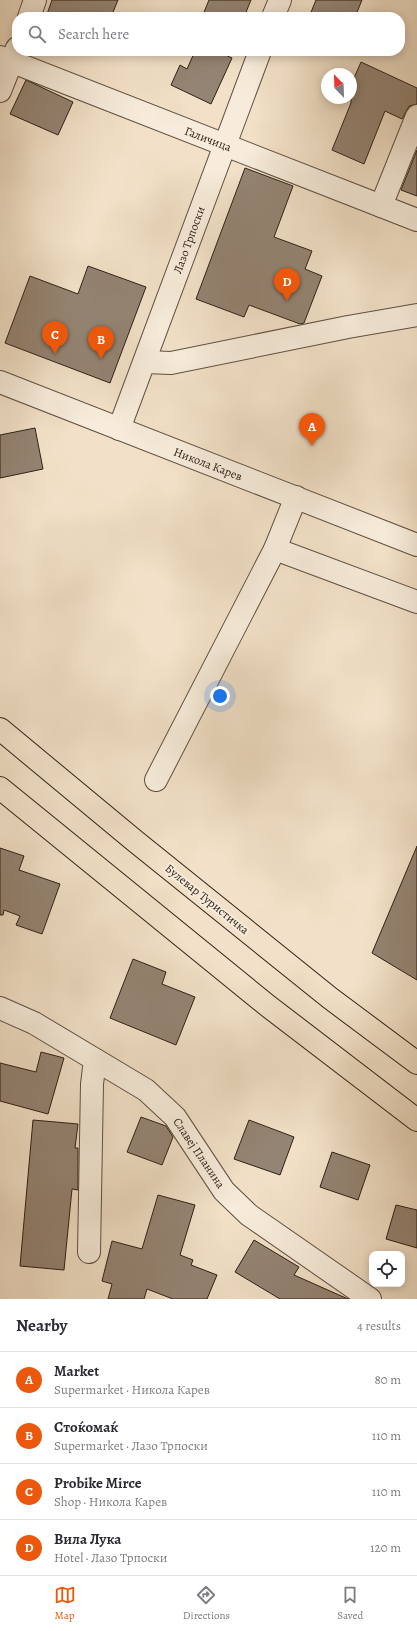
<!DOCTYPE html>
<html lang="en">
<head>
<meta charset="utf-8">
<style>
	body { margin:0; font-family:Alegreya,serif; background:#f2f2f3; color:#2b2b33 }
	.controls { position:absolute; right:12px; bottom:12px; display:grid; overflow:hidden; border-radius:8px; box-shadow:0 2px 10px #0003 }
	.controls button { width:36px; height:36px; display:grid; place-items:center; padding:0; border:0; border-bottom:1px solid #e1e1e2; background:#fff; color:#2b2b33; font:20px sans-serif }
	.compass { position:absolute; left:321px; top:68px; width:36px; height:36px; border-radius:50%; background:#fff; box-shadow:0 2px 10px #0003; rotate:337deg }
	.you { position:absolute; left:220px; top:696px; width:14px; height:14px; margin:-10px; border:3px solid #fff; border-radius:50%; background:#1a73e8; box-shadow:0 0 0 6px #1a73e833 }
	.badge { display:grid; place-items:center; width:26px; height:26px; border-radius:50%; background:#ea580c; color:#fff; font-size:13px; font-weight:700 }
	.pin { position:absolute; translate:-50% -33px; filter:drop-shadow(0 1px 2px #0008) }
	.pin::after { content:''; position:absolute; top:21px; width:14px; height:12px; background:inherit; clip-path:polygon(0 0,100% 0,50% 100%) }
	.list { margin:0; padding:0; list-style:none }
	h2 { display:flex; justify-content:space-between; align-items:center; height:52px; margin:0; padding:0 16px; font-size:17px }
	h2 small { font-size:13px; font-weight:400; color:#7c7c81 }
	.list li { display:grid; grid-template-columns:26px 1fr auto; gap:12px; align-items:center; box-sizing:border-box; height:56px; padding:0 16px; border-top:1px solid #e1e1e2 }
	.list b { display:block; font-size:15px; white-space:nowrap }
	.list p { margin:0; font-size:13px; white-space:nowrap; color:#7c7c81 }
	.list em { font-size:13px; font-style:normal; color:#7c7c81 }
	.icon { flex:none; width:22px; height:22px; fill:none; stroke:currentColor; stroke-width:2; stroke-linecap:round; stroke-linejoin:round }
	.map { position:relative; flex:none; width:417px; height:1299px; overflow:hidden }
	.search { position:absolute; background:#fff; box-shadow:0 2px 10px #0003; left:12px; right:12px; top:12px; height:44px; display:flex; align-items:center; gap:10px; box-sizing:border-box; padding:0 14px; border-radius:16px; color:#7c7c81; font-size:15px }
	.sheet { height:276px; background:#fff }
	nav { display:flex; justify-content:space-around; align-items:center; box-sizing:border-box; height:56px; border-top:1px solid #e1e1e2; background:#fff; font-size:11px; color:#7c7c81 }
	nav a { display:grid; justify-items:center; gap:2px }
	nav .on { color:#ea580c }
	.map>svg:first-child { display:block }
	.building { fill:#948473; stroke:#2e2017 }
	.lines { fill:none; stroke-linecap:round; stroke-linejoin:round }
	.minor-casing { stroke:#5f5043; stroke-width:24 }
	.major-casing { stroke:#2e2017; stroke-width:24 }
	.minor { stroke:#f7ecdb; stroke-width:22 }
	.major { stroke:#f2e1c8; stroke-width:22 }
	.labels { text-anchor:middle; stroke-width:4; stroke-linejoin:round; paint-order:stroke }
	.street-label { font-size:12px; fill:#2e2017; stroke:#f7ecdb }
</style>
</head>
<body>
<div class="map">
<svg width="417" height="1299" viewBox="0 0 417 1299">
	<rect width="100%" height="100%" fill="#f2e1c8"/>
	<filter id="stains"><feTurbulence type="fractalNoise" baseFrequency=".005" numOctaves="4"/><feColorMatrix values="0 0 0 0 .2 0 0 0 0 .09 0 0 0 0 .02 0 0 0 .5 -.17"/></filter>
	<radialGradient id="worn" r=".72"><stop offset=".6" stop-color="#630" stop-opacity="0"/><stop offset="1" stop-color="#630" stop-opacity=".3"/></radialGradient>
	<!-- building -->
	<g class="building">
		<polygon points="52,0 118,0 111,17 46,17"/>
		<polygon points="209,0 251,0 244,17 202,17"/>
		<polygon points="316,0 362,0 355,17 309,17"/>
		<polygon points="195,51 217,51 232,58 211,104 171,85 180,65 187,69"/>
		<polygon points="361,62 417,88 417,104 409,106 402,119 385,111 364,164 332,150 351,103 351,85"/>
		<polygon points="26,80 73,102 58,135 10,114"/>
		<polygon points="417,150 417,196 401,190"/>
		<polygon points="245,168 293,186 274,237 312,251 305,269 322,276 304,323 300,324 249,305 244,317 196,299"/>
		<polygon points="88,266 146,287 110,383 5,343 30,276 78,294"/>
		<polygon points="35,428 43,469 0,478 0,435"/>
		<polygon points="417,846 417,980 372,953"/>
		<polygon points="0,848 24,856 19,870 60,884 42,934 16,925 20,916 4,910 3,915 0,915"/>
		<polygon points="133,959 166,972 162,984 195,997 176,1045 110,1018"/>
		<polygon points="41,1052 64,1058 48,1114 0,1101 0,1063 36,1072"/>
		<polygon points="141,1117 166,1126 173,1137 162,1165 127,1152"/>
		<polygon points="33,1120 78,1124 75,1148 78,1148 78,1190 72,1189 64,1270 20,1266"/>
		<polygon points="249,1120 294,1137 280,1175 234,1159"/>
		<polygon points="332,1152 370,1165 358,1200 320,1187"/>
		<polygon points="158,1195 195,1205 180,1255 193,1260 191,1265 217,1275 207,1299 173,1299 147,1289 144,1299 108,1299 112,1284 102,1281 112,1241 142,1249"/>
		<polygon points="396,1205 417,1210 417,1248 386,1239"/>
		<polygon points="254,1240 299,1267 294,1275 348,1299 280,1299 235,1272"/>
	</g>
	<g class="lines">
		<!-- minor casing -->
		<g class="minor-casing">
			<g id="minor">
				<polyline points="29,17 35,0"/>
				<polyline points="273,17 280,0"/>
				<polyline points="0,57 417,220"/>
				<polyline points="0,91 17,48"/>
				<polyline points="381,206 417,116"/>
				<polyline points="145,362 171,363 348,327 417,315"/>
				<polyline points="0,382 417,545"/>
				<polyline points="119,429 260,51"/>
				<polyline points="296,497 275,549 417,602"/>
				<polyline points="156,780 275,549"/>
				<polyline points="0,1008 34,1023 146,1090 175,1117 224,1191 249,1215 370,1299"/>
				<polyline points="89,1252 92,1084 95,1060"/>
			</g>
		</g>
		<!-- major casing -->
		<g class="major-casing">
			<g id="major">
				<polyline points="0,729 135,841 330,998 417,1063"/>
				<polyline points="0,788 268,1006 417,1120"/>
			</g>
		</g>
		<!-- minor -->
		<use href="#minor" class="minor"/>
		<!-- major -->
		<use href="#major" class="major"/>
	</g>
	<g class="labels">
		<!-- street labels -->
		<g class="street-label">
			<text transform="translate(208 139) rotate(21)" y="4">Галичица</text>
			<text transform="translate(189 240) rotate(-70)" y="4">Лазо Трпоски</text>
			<text transform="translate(208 464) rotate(21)" y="4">Никола Карев</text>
			<text transform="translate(207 899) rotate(39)" y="4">Булевар Туристичка</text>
			<text transform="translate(199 1153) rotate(56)" y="4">Славеј Планина</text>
		</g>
	</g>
	<rect width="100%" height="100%" filter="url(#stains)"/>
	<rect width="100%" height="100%" fill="url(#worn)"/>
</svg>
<div class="controls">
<button><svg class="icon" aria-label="locate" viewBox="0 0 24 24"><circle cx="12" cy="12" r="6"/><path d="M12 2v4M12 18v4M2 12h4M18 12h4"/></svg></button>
</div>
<svg class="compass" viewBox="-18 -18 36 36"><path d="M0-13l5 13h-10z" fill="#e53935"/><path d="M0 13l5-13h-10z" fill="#7c7c81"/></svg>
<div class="you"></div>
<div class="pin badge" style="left:312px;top:446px">A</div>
<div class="pin badge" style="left:101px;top:359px">B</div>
<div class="pin badge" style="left:55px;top:354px">C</div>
<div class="pin badge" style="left:287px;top:301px">D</div>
<div class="search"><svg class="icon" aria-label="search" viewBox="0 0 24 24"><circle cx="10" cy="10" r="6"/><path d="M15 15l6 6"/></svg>Search here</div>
</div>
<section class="sheet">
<h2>Nearby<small>4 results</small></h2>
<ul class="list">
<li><span class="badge">A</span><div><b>Market</b><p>Supermarket · Никола Карев</p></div><em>80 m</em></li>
<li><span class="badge">B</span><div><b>Стоќомаќ</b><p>Supermarket · Лазо Трпоски</p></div><em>110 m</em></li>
<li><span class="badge">C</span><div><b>Probike Mirce</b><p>Shop · Никола Карев</p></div><em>110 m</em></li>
<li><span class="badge">D</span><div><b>Вила Лука</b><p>Hotel · Лазо Трпоски</p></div><em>120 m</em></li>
</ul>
</section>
<nav>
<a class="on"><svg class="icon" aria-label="map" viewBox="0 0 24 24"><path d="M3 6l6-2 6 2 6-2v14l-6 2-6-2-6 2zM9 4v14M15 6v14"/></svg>Map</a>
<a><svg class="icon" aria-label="directions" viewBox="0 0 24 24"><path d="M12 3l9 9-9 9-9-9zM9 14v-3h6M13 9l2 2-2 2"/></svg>Directions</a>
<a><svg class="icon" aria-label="saved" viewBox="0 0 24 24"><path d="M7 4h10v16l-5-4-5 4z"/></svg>Saved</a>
</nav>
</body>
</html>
